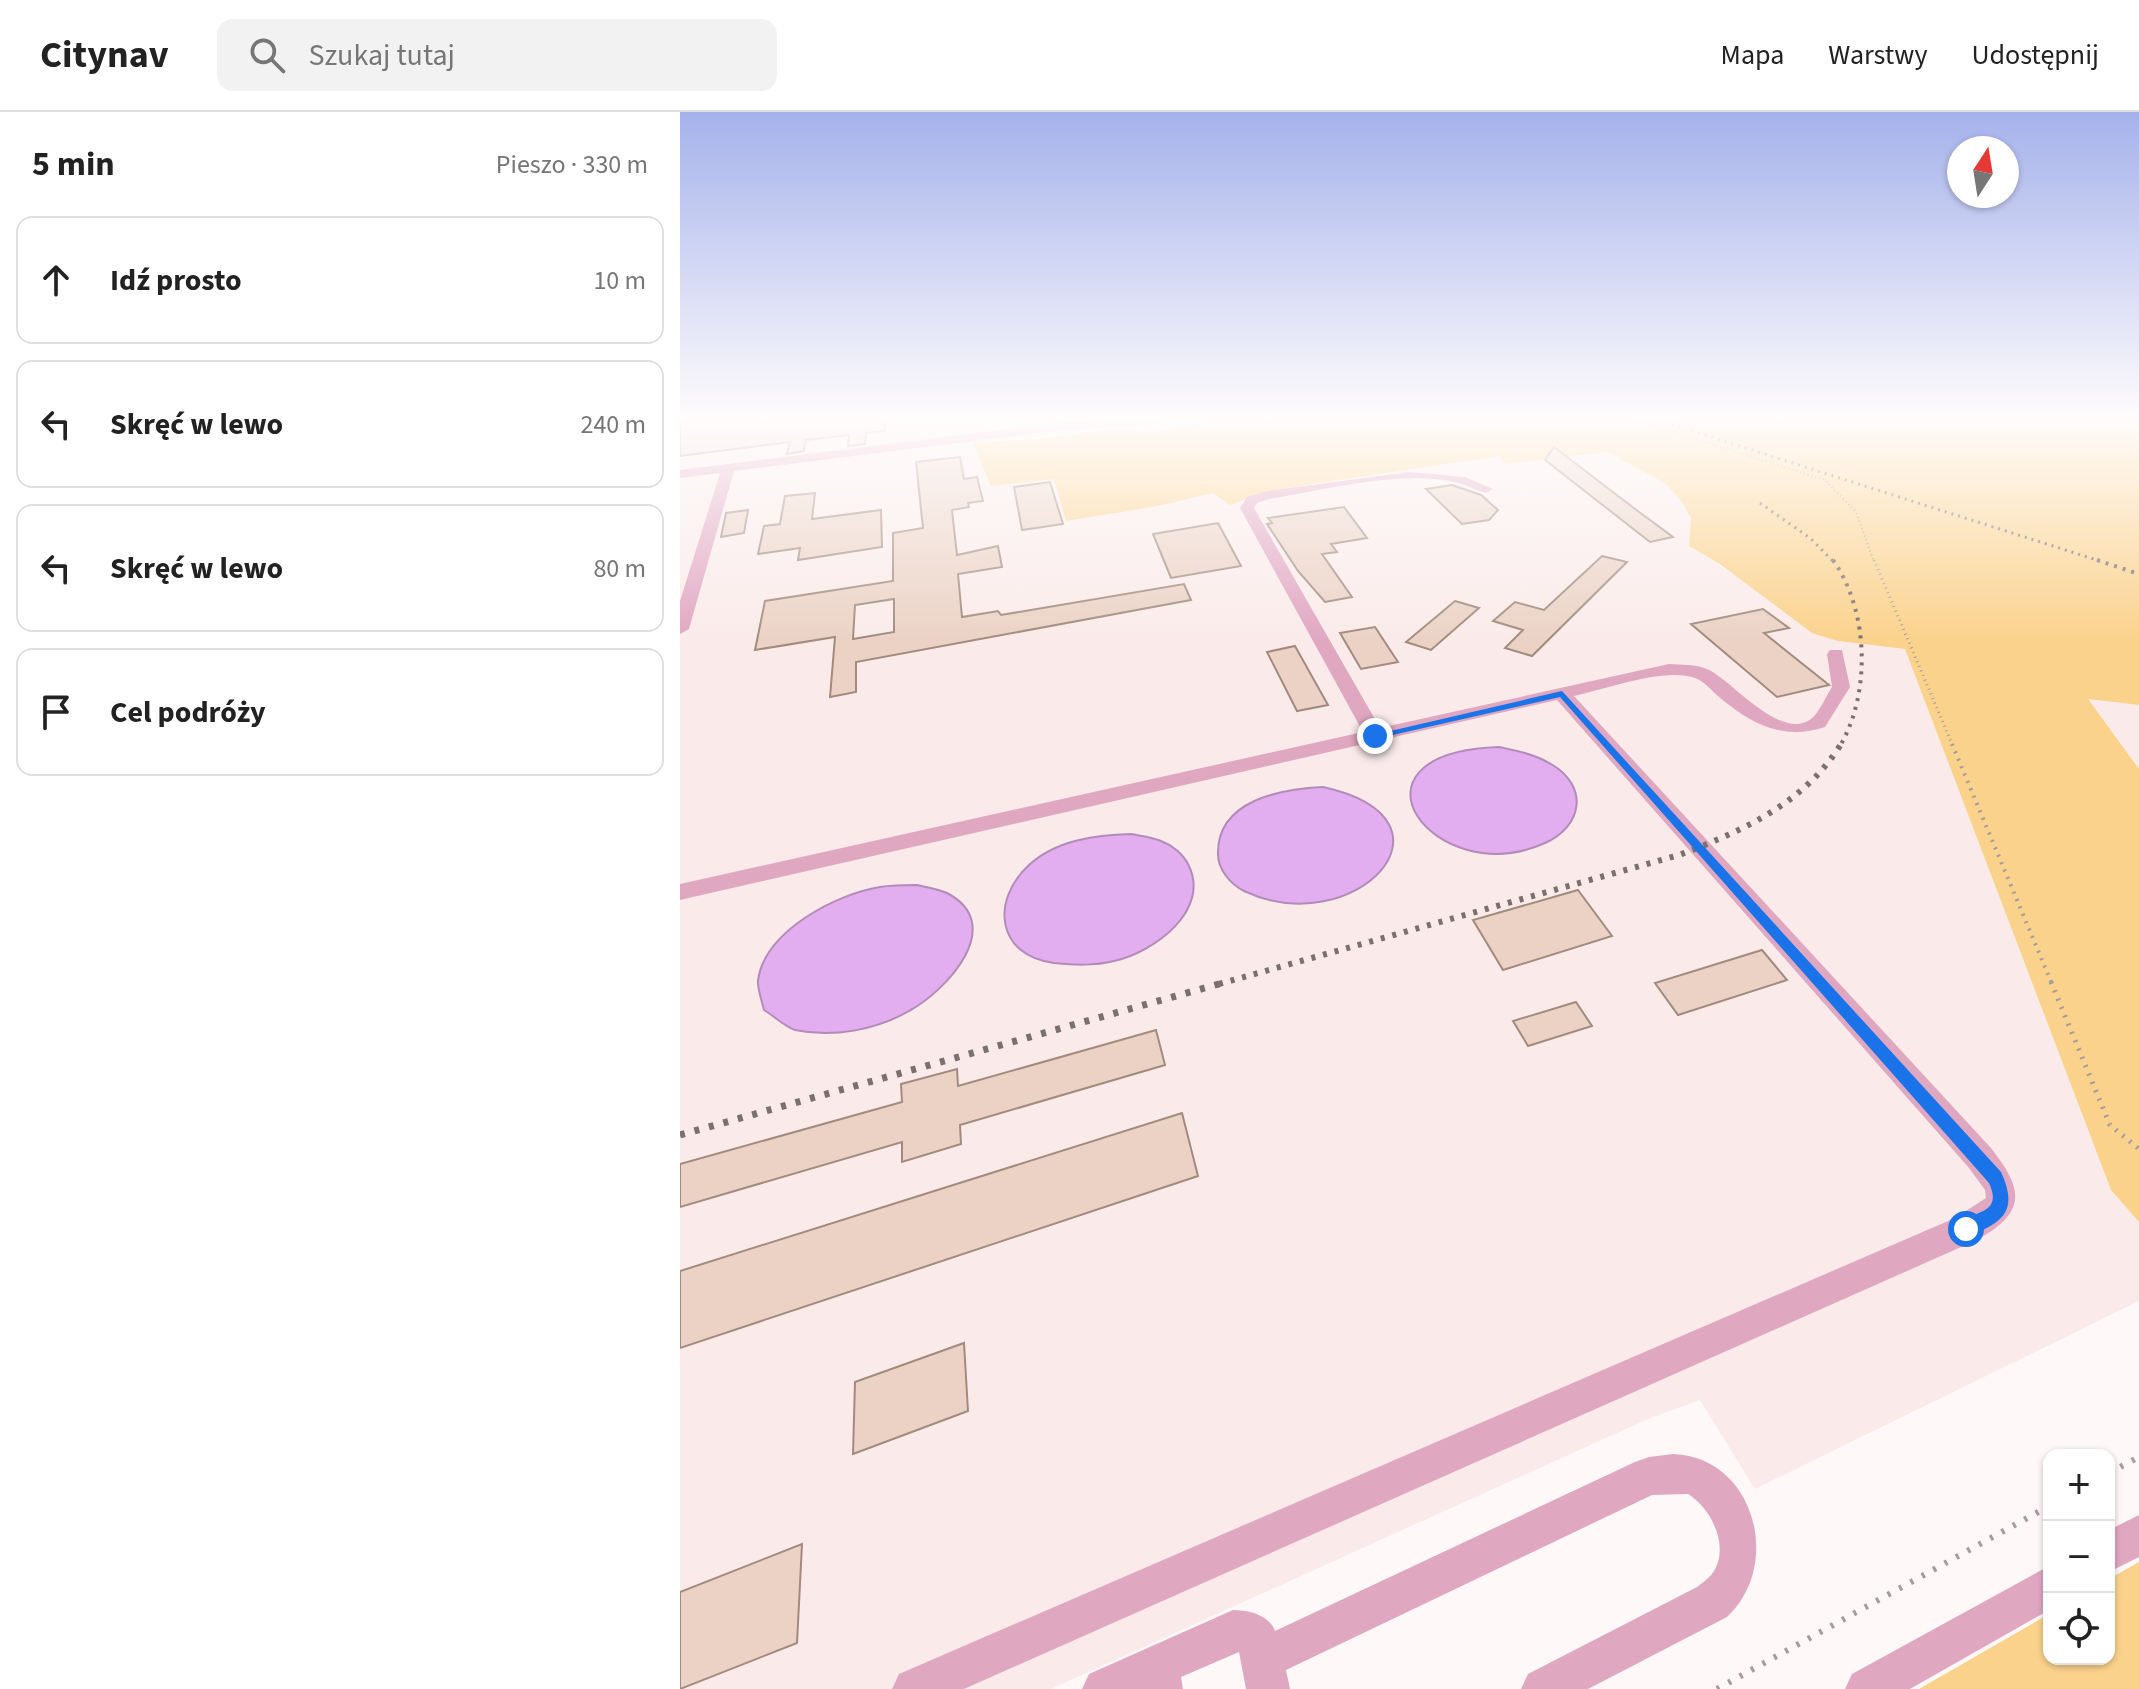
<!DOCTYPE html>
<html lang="pl">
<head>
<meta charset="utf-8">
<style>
	body { margin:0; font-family:"Source Sans 3",sans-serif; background:#f2f2f2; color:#222 }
	.controls { position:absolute; right:24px; bottom:24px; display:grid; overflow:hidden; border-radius:16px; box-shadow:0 2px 6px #0004 }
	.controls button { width:72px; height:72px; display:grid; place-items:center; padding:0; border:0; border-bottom:2px solid #e0e0e0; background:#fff; color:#222; font:40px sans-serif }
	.compass { position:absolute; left:1267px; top:24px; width:72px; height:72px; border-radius:50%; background:#fff; box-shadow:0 2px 6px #0004; rotate:12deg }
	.stop { position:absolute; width:24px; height:24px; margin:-18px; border:6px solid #1a73e8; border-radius:50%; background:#fff }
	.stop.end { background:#1a73e8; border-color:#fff; box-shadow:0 2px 8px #0008 }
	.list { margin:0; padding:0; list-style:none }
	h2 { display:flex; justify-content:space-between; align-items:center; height:104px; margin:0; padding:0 32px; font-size:34px }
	h2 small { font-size:26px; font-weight:400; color:#767676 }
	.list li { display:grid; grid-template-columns:52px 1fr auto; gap:24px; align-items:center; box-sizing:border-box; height:128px; margin:0 16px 16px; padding:0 16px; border:2px solid #e0e0e0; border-radius:16px }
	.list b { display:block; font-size:30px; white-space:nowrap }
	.list em { font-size:26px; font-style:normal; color:#767676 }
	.icon { flex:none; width:44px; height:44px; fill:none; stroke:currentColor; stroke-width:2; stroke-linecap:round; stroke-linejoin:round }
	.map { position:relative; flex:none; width:1459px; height:1577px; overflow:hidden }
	header { display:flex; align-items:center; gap:48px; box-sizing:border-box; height:112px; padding:0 40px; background:#fff; border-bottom:2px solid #e0e0e0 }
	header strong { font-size:38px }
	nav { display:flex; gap:44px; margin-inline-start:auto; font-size:28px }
	.search { width:560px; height:72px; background:#f2f2f2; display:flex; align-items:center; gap:20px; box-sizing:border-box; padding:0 28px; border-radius:16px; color:#767676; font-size:30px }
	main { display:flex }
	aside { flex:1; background:#fff }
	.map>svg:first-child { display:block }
	.built { fill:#faebea }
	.green { fill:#fad28c }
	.water { fill:#e2aeef; stroke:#b38bb8; stroke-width:2 }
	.building { fill:#ebd2c5; stroke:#a28b7e; stroke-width:2; fill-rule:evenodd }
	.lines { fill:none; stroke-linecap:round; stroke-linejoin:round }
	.path-far4 { stroke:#a59d9c; stroke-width:2; stroke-dasharray:1 3; stroke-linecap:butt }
	.path-far3 { stroke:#a59d9c; stroke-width:3; stroke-dasharray:1 4; stroke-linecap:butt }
	.path-far2 { stroke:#a59d9c; stroke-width:4; stroke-dasharray:2 6; stroke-linecap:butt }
	.path-far1 { stroke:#a59d9c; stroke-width:5; stroke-dasharray:2 7; stroke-linecap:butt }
	.path { stroke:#a59d9c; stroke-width:6; stroke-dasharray:3 10; stroke-linecap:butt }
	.minor { fill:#e0a7c1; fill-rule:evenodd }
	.rail-far3 { stroke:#7a706f; stroke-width:3; stroke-dasharray:2 5; stroke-linecap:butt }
	.rail-far2 { stroke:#7a706f; stroke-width:4; stroke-dasharray:3 6; stroke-linecap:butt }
	.rail-far1 { stroke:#7a706f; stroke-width:6; stroke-dasharray:4 8; stroke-linecap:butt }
	.rail { stroke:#7a706f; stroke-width:7; stroke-dasharray:5 10; stroke-linecap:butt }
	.route { fill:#1a73e8 }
</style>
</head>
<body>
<header>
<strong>Citynav</strong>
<div class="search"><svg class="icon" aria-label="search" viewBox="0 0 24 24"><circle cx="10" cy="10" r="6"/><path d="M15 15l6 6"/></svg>Szukaj tutaj</div>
<nav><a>Mapa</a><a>Warstwy</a><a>Udostępnij</a></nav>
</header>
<main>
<aside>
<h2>5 min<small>Pieszo · 330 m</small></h2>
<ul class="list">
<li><svg class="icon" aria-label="ahead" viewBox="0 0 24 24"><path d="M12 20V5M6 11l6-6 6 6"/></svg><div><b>Idź prosto</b></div><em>10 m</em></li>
<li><svg class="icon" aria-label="left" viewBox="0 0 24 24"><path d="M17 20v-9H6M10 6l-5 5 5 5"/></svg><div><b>Skręć w lewo</b></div><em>240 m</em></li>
<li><svg class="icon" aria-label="left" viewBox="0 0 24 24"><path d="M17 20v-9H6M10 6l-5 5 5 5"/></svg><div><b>Skręć w lewo</b></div><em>80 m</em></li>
<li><svg class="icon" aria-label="arrive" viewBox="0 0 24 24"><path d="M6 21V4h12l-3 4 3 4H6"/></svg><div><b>Cel podróży</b></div></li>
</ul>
</aside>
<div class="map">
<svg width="1459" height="1577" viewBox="0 0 1459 1577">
	<rect width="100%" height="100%" fill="#fef8f8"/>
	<!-- built -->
	<g class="built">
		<polygon points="0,308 548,308 470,320 431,317 320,328 311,374 374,367 386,409 473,395 533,381 583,381 820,344 824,352 927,340 986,372 1001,389 1011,406 1009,434 1158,529 1225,537 1431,1078 1459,1110 1459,1189 1075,1377 1020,1288 968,1307 371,1577 0,1577"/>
		<polygon points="1407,587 1459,593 1459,657"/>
	</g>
	<!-- green -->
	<g class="green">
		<polygon points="548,308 1459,308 1459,593 1408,587 1459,657 1459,1110 1431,1078 1225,537 1158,529 1132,521 1041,453 1009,434 1011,406 1001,389 986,372 927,340 824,352 820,344 586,379 550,393 533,381 473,395 386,409 374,367 311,374 292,330 357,327 431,317 470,320"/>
		<polygon points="1459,1450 1459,1577 1239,1577 1369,1502 1369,1547 1429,1547 1429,1467"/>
	</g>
	<!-- water -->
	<g class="water">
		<path d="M819,635C837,639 855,642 871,652C909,674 903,714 865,731C754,781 651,641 819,635Z"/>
		<path d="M643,675C792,708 674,831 564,779C550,772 538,757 538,742C537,688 601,677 643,675Z"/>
		<path d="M451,722C461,724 472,725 481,729C492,733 503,742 508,752C532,798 474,840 434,849C414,854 395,853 374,851C317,844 310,789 349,753C376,728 416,723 451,722Z"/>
		<path d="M237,773C246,775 258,777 267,781C328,813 266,879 229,899C196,918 153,926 115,918C105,915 94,904 84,898C82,889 77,876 78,868C85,819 156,782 200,775C212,773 225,773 237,773Z"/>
	</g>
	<!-- building -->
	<g class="building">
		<polygon points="0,308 204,308 205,319 186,321 185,332 168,334 169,323 126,328 124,339 107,342 110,330 0,344"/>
		<polygon points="874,335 955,397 993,425 970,430 865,348"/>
		<path d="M280,345L284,367L297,365L303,389L288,391L289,395L272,398L277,443L318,434L322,455L278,462L282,505L318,499L321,503L504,472L511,488L176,550V580L150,585L155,525L75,538L85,489L213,469V421L243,416L236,350ZM214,487V520L173,527L175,493Z"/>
		<polygon points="370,370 383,412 342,418 334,375"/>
		<polygon points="772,373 801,383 818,398 809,408 782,412 746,377"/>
		<polygon points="135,381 132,407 201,398 202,435 118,448 120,436 78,442 84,414 100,412 105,384"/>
		<polygon points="664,395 687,426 651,432 657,440 642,442 672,485 645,490 618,459 587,412 592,411 588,406"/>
		<polygon points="68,398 64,421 41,425 46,401"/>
		<polygon points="538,411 561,454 491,466 473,422"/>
		<polygon points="922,444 947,450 852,544 825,536 843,518 813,509 835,490 864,498"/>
		<polygon points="775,489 799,496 751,538 726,530"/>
		<polygon points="1083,497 1109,516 1084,521 1149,573 1097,585 1011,512"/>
		<polygon points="695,515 718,550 681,557 660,521"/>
		<polygon points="615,534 648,593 617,599 587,540"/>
		<polygon points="898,778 932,824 823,858 793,808"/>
		<polygon points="1082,838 1107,868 998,903 975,871"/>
		<polygon points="896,890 912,914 848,934 833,909"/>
		<polygon points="476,918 485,953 280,1013 281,1032 222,1050 222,1030 0,1095 0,1052 222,990 221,972 277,957 278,974"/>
		<polygon points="502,1001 518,1064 0,1236 0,1159"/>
		<polygon points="284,1231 288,1299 173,1342 175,1270"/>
		<polygon points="122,1432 117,1531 0,1577 0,1480"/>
	</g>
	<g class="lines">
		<!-- path-far4 -->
		<polyline class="path-far4" points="956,308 1145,368 1176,400 1194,450"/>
		<!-- path-far3 -->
		<polyline class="path-far3" points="1194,448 1273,634"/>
		<!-- path-far2 -->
		<polyline class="path-far2" points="1272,632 1372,872"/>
		<!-- path-far1 -->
		<polyline class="path-far1" points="1371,870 1430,1013 1459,1037"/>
		<!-- path -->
		<g class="path">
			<polyline points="1429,1361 1459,1345"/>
			<polyline points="1037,1577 1369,1394"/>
		</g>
		<!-- minor -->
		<g class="minor">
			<polygon points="433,308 481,308 475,312 367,320 54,359 9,517 0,522 0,489 40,361 0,366 0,358 367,312"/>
			<path d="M730,360L785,365L813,377L806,381C798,379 791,375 782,372C726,356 646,378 589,387L577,391L574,396L700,616L989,552C1001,553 1016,552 1027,557C1050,566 1100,630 1131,607C1139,601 1146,584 1152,575L1147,542L1150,538H1162L1170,575L1145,615C1103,629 1071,612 1039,585C1032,579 1024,569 1015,566C985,555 926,577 894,584L1311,1036C1344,1078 1347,1100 1297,1128L284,1577H212L219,1562L1275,1106L1306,1086L1305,1078L1289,1056L877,588L0,788V772L683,620L560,396L567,385L587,379Z"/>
			<path d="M993,1342C1075,1345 1103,1453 1047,1505L908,1577H841L848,1562L1017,1475C1022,1471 1028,1467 1032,1462C1051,1436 1032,1397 1008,1382L972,1383L606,1558L610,1577H566L559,1540L501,1565L503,1577H402L409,1562L553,1498C569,1498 589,1503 595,1519L955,1350L969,1345Z"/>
			<polygon points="1459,1403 1459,1445 1429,1460 1429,1418"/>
			<polygon points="1369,1454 1369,1498 1230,1577 1165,1577 1172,1562"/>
		</g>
		<!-- rail-far3 -->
		<g class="rail-far3">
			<polyline points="978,308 1423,450"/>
			<polyline points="1080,391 1130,426 1154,450"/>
		</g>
		<!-- rail-far2 -->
		<g class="rail-far2">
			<path d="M1153,448C1189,499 1191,581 1160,634"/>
			<polyline points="1417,448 1459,462"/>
		</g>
		<!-- rail-far1 -->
		<path class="rail-far1" d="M539,872L999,743C1062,719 1124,692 1161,632"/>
		<!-- rail -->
		<polyline class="rail" points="0,1023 546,870"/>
	</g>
	<!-- sky -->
	<linearGradient id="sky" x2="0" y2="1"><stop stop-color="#a5b2eb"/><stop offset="0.58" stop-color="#fffcfc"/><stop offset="1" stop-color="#fffcfc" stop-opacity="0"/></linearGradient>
	<rect width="1459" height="528" fill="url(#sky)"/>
	<!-- route -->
	<path class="route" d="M882,579L1321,1060C1339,1099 1323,1111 1286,1125L1280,1123L1277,1117C1287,1096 1325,1106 1309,1071L880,585L695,627L689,624Z"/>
</svg>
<div class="controls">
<button>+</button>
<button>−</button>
<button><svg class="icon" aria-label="locate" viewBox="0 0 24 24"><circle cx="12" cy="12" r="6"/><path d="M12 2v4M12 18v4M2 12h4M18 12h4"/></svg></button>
</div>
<svg class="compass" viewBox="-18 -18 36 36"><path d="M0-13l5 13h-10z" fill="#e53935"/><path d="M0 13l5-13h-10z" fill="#767676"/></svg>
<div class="stop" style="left:1286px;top:1117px"></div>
<div class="stop end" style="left:695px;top:624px"></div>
</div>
</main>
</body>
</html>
